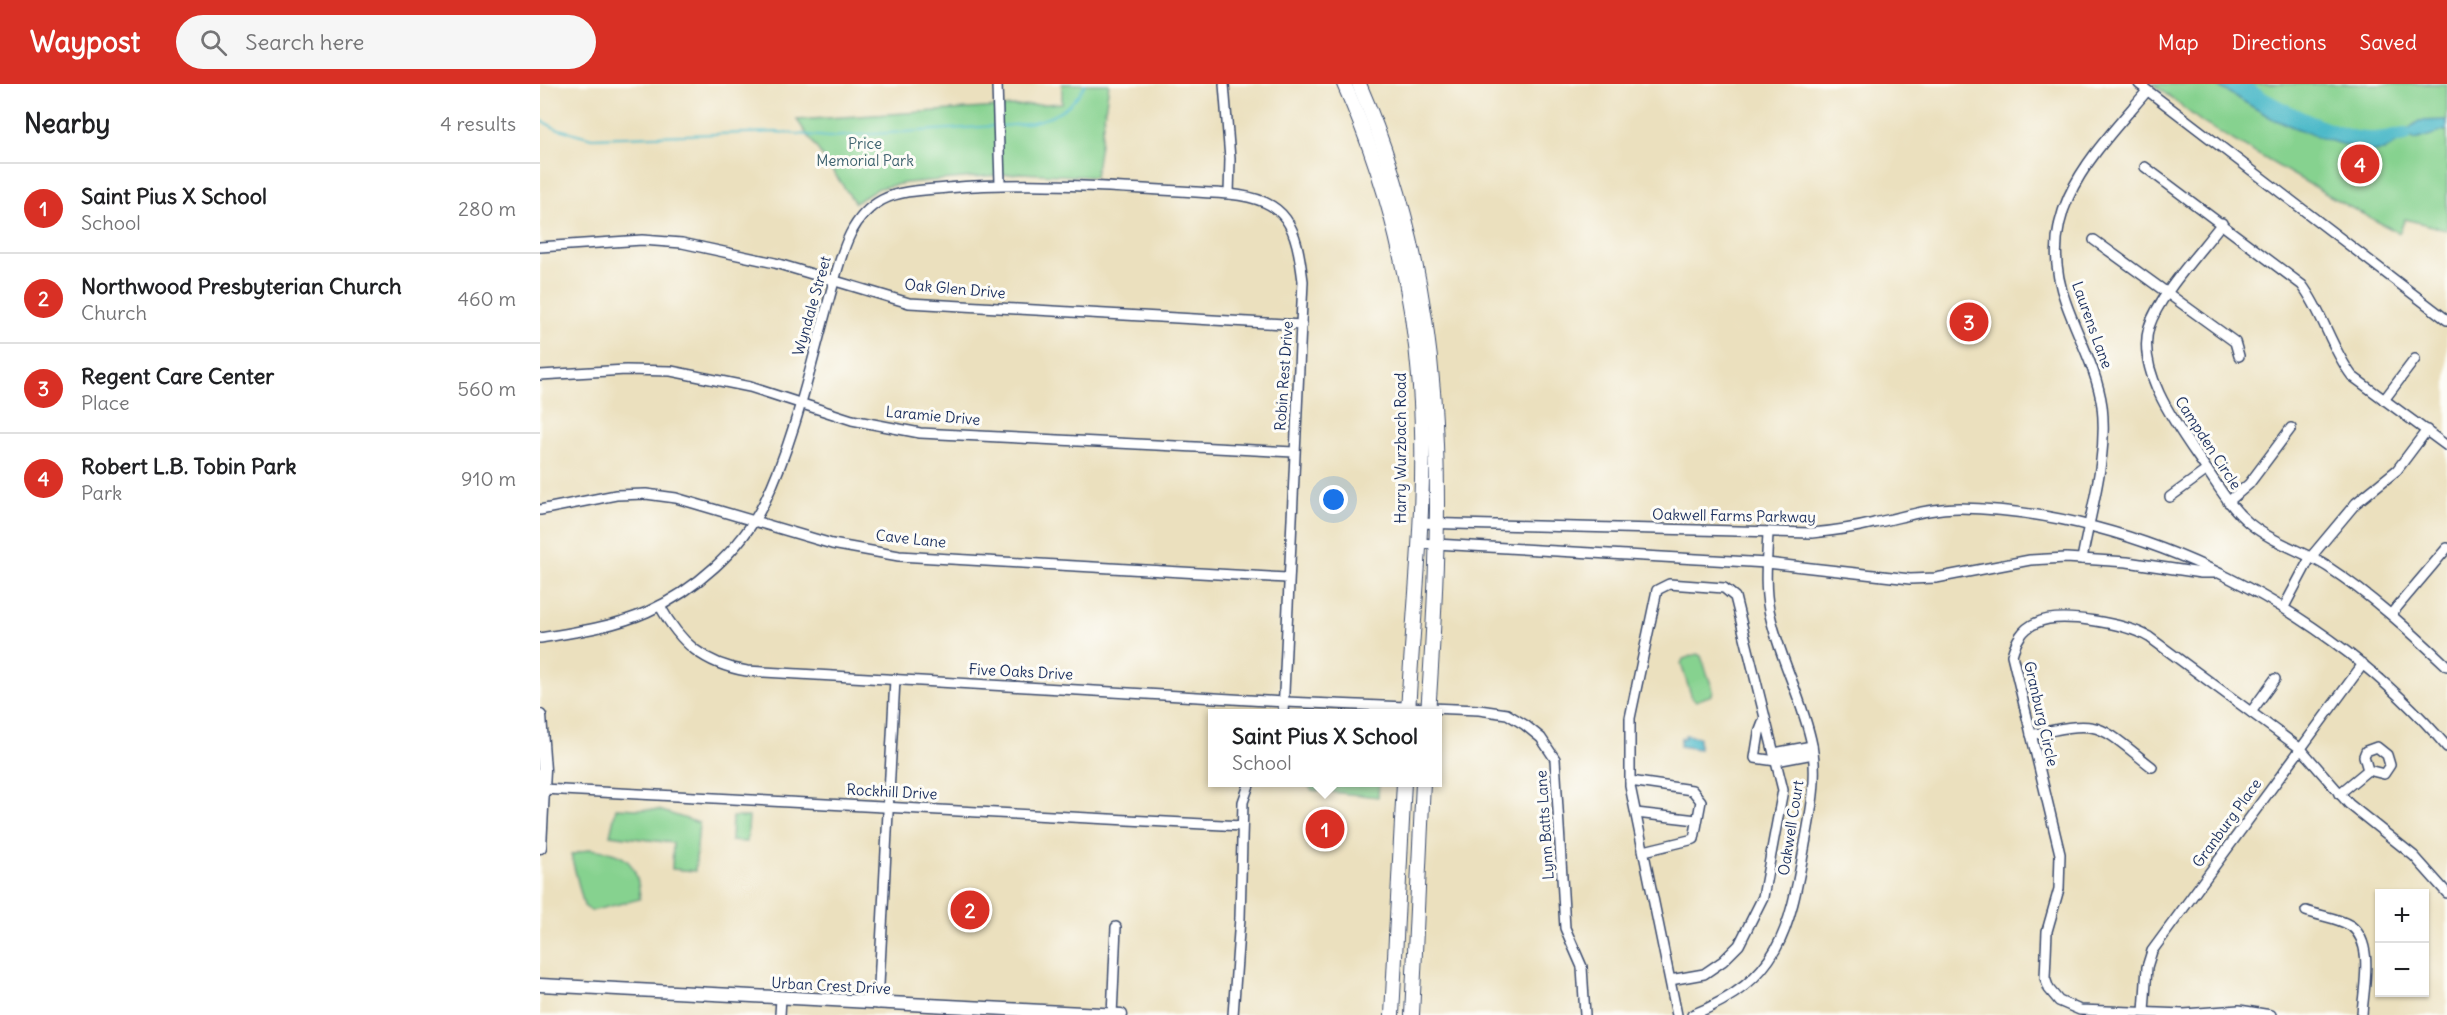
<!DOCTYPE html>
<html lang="en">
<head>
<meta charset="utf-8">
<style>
	body { margin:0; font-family:Delius,sans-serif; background:#f6f6f6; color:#202124 }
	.controls { position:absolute; right:18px; bottom:18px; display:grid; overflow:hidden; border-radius:0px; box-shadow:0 2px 4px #0004 }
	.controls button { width:54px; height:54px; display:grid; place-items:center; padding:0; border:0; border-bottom:2px solid #e0e0e0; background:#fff; color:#202124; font:30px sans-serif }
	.you { position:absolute; left:794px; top:416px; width:21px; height:21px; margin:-15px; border:4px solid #fff; border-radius:50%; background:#1a73e8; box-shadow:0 0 0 9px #1a73e833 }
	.badge { display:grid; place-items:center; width:39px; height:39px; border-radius:50%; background:#d93025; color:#fff; font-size:20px; font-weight:700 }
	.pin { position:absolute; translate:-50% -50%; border:3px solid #fff; box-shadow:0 2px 6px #0006 }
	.popup { position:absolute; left:668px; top:625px; width:234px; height:78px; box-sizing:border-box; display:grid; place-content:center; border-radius:0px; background:#fff; filter:drop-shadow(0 2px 4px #0005); font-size:20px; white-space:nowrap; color:#757577 }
	.popup b { font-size:22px; color:#202124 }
	.popup::after { content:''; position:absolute; left:50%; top:100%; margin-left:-12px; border:12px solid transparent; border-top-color:#fff }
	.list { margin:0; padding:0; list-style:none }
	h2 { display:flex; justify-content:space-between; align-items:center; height:78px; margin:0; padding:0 24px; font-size:26px }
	h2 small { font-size:20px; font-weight:400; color:#757577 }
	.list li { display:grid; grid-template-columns:39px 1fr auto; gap:18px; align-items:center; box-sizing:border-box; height:90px; padding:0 24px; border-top:2px solid #e0e0e0 }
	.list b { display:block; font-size:22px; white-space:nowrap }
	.list p { margin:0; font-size:20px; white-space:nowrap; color:#757577 }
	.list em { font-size:20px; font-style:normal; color:#757577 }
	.icon { flex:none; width:33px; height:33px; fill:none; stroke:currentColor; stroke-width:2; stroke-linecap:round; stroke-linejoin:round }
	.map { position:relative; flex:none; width:1907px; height:931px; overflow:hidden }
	header { display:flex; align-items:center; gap:36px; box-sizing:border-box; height:84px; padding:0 30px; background:#d93025; color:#fff }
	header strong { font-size:28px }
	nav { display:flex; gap:33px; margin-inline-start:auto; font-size:21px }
	.search { width:420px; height:54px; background:#f6f6f6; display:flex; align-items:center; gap:15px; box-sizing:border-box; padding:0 21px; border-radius:33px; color:#757577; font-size:22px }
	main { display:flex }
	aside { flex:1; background:#fff }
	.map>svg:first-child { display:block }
	.green { fill:#86d28f; stroke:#508076; stroke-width:1.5 }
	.water { fill:#4ebac9; stroke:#347494; stroke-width:1.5 }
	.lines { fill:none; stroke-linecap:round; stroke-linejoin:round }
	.stream { stroke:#4ebac9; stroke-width:2 }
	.river { stroke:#4ebac9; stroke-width:14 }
	.minor-casing { stroke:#3a4a6c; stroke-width:12 }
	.tertiary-casing { stroke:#3a4a6c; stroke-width:15 }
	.secondary-casing { stroke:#3a4a6c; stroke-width:16 }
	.minor { stroke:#fff; stroke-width:9 }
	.tertiary { stroke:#fff; stroke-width:12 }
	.secondary { stroke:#fff; stroke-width:14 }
	.labels { text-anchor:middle; stroke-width:6; stroke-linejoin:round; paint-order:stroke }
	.park-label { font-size:15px; fill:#3b606d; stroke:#fdfcf7 }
	.street-label { font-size:15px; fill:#1b2f5e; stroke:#fdfcf7 }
</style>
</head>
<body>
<header>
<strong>Waypost</strong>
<div class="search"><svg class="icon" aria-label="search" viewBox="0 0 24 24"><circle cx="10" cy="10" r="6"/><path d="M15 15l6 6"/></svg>Search here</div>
<nav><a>Map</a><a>Directions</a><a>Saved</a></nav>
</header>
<main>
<aside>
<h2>Nearby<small>4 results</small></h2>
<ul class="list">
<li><span class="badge">1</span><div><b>Saint Pius X School</b><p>School</p></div><em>280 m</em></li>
<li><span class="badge">2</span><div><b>Northwood Presbyterian Church</b><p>Church</p></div><em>460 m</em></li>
<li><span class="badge">3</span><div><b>Regent Care Center</b><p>Place</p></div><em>560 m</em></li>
<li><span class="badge">4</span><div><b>Robert L.B. Tobin Park</b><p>Park</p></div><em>910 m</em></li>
</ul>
</aside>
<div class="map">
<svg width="1907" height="931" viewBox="0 0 1907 931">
	<rect width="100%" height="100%" fill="#fdfcf7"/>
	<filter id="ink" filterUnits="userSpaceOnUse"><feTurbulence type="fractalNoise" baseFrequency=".0167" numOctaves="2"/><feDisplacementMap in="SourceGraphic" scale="12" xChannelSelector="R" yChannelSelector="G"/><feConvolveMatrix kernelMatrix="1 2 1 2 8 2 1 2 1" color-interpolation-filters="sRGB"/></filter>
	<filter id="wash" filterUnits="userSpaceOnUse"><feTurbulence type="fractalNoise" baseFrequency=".008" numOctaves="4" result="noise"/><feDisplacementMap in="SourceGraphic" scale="24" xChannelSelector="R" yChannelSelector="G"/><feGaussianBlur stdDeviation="1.35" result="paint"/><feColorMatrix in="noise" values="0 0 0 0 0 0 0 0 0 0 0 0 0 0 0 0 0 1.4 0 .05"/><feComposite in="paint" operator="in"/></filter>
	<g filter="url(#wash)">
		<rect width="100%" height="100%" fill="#ebe0be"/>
		<!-- green -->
		<g class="green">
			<polygon points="522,0 569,0 555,93 481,89 366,99 339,104 315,119 257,36 522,19"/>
			<polygon points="1613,0 1907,0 1907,146 1865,135 1859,149 1804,120 1663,39"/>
			<polygon points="1157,570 1161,572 1173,606 1172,611 1156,617 1152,614 1141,580 1143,575"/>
			<polygon points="766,699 839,699 838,713 772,706"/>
			<polygon points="76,724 119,726 159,739 155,787 132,785 133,759 70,751"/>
			<polygon points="192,733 209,733 207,758 191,757"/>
			<path d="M49,765C86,768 98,778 100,815L51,827L44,822L31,771Z"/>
		</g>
		<!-- water -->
		<g class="water">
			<polygon points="1674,0 1696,0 1713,5 1755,33 1772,40 1829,59 1842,58 1851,49 1868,45 1879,37 1907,36 1907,46 1875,56 1871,53 1866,57 1858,58 1844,67 1830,68 1781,54 1733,35"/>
			<polygon points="1145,651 1159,653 1159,665 1140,662 1141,654 1145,654"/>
		</g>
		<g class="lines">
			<!-- stream -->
			<g class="stream">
				<polyline points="0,36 15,44 52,54 237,48 289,53 455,42"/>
				<path d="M461,42C495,40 528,34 545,0"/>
			</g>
			<!-- river -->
			<path class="river" d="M1699,0C1728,20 1792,53 1827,55C1839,56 1853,52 1865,51"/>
		</g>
	</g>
	<g filter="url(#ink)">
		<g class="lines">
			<!-- minor casing -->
			<g class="minor-casing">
				<g id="minor">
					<polyline points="457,0 460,99"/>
					<polyline points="684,0 690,75 689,110"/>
					<polyline points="1599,0 1907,236"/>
					<path d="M1605,83L1762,201C1783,229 1791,264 1812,292L1907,362"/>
					<path d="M1682,139C1661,167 1619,211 1609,243C1595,290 1643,350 1667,386C1680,405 1691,424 1709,439C1733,459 1763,467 1788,483C1832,512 1869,546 1907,582"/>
					<polyline points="1554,156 1695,258 1699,272"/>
					<polyline points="0,163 102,156 142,159 235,179 369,219 762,241"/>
					<polyline points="0,291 86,286 131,287 210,303 312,336 380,349 754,368"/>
					<polyline points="1844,316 1875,275"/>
					<polyline points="1630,413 1667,386"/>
					<polyline points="1688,418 1709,400 1751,344"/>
					<polyline points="0,426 76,411 106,410 136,414 292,460 359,472 747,494"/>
					<path d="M879,439L1272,449C1293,447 1314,444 1334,439C1363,433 1390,424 1419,424C1601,427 1791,526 1907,663"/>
					<polyline points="878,459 1227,479 1370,495 1396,494 1490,476 1526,474 1587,478 1661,489 1675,489"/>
					<path d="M1542,475C1551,425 1568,373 1562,322C1557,286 1538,253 1526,219C1492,128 1553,71 1607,7"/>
					<path d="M120,522C140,559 164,580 207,587L745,618L939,626L967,630L985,641L1001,654L1015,675L1025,844L1042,883L1045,931"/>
					<polyline points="1744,523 1770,474 1816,419 1857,386 1887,346"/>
					<polyline points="1852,529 1907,464"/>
					<path d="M0,554C36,548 73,543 107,528C154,507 201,466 224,419C256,354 273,271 293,201C302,169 310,133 342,116C361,106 386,106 407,104C501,96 595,105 689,110C749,116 756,142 763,197L743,630"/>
					<polyline points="1711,628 1735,595"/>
					<polyline points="1224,636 1219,649 1215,674 1236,677 1273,670"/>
					<path d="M1491,651C1562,635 1556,639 1612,683"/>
					<polyline points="1234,669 1272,662"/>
					<polyline points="1090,697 1152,706 1161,717 1154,755 1104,767"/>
					<polyline points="3,705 702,742"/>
					<polyline points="1799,710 1828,686 1824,672 1826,667 1837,663 1847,671 1850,681 1844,690 1828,686"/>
					<polyline points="1096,729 1157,736"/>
					<path d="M1766,827C1780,832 1799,834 1811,842C1835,860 1823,905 1822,931"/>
					<polyline points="1130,896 1164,890 1183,877 1199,861 1223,813 1243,706 1195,513 1184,504 1129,500 1117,506 1090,634 1090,702 1137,931"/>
					<polyline points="338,920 355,595"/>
					<polyline points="1604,928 1607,883 1612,867 1823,580"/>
					<polyline points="240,931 241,914"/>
					<polyline points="572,931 576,843"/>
					<polyline points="693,931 700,834 703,718 710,698"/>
					<path d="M1152,931C1241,895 1249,847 1265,760C1271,727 1278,694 1272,661C1263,615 1238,572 1229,526C1224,501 1227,475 1228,449"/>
					<path d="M1731,931L1699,926L1644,930L1540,926L1519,917L1509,905L1505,894L1507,847L1519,805L1520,770L1472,571C1476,557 1482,545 1496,539C1521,527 1586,540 1609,553L1761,665L1809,720L1874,772L1907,809"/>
				</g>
			</g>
			<!-- tertiary casing -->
			<g class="tertiary-casing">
				<g id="tertiary">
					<polyline points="0,632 4,686 0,763"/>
					<polyline points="0,901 581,931"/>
				</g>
			</g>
			<!-- secondary casing -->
			<g class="secondary-casing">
				<g id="secondary">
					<path d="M804,0C847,96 872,198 880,303C888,411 873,522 868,630"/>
					<path d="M819,0C910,209 903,408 888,630"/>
					<polyline points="852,931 864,698"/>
					<polyline points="872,931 883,698"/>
				</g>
			</g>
			<!-- minor -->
			<use href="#minor" class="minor"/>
			<!-- tertiary -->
			<use href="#tertiary" class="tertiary"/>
			<!-- secondary -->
			<use href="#secondary" class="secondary"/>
		</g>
	</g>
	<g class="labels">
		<!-- park labels -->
		<g class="park-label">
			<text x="325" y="65">Price<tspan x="325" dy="17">Memorial Park</tspan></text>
		</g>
		<!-- street labels -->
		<g class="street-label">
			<text transform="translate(415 205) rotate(5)" y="5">Oak Glen Drive</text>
			<text transform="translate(272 222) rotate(-74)" y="5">Wyndale Street</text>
			<text transform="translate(1552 241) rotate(70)" y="5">Laurens Lane</text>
			<text transform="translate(744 292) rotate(-86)" y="5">Robin Rest Drive</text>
			<text transform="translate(393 332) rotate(5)" y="5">Laramie Drive</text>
			<text transform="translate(1668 359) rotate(57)" y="5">Campden Circle</text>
			<text transform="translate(861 364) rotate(-90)" y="5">Harry Wurzbach Road</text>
			<text transform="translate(1194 432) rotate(1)" y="5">Oakwell Farms Parkway</text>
			<text transform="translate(371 455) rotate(6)" y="5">Cave Lane</text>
			<text transform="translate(481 588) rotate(3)" y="5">Five Oaks Drive</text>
			<text transform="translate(1501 630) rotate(77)" y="5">Granburg Circle</text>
			<text transform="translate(352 708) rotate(3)" y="5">Rockhill Drive</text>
			<text transform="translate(1687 739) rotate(-54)" y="5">Granburg Place</text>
			<text transform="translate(1005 741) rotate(-94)" y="5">Lynn Batts Lane</text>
			<text transform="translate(1251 744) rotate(-81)" y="5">Oakwell Court</text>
			<text transform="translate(291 902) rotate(3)" y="5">Urban Crest Drive</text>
		</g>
	</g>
</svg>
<div class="controls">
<button>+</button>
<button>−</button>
</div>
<div class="you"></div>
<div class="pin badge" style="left:785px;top:745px">1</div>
<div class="popup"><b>Saint Pius X School</b>School</div>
<div class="pin badge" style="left:430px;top:826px">2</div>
<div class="pin badge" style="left:1429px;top:238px">3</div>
<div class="pin badge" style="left:1820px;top:80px">4</div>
</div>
</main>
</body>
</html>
